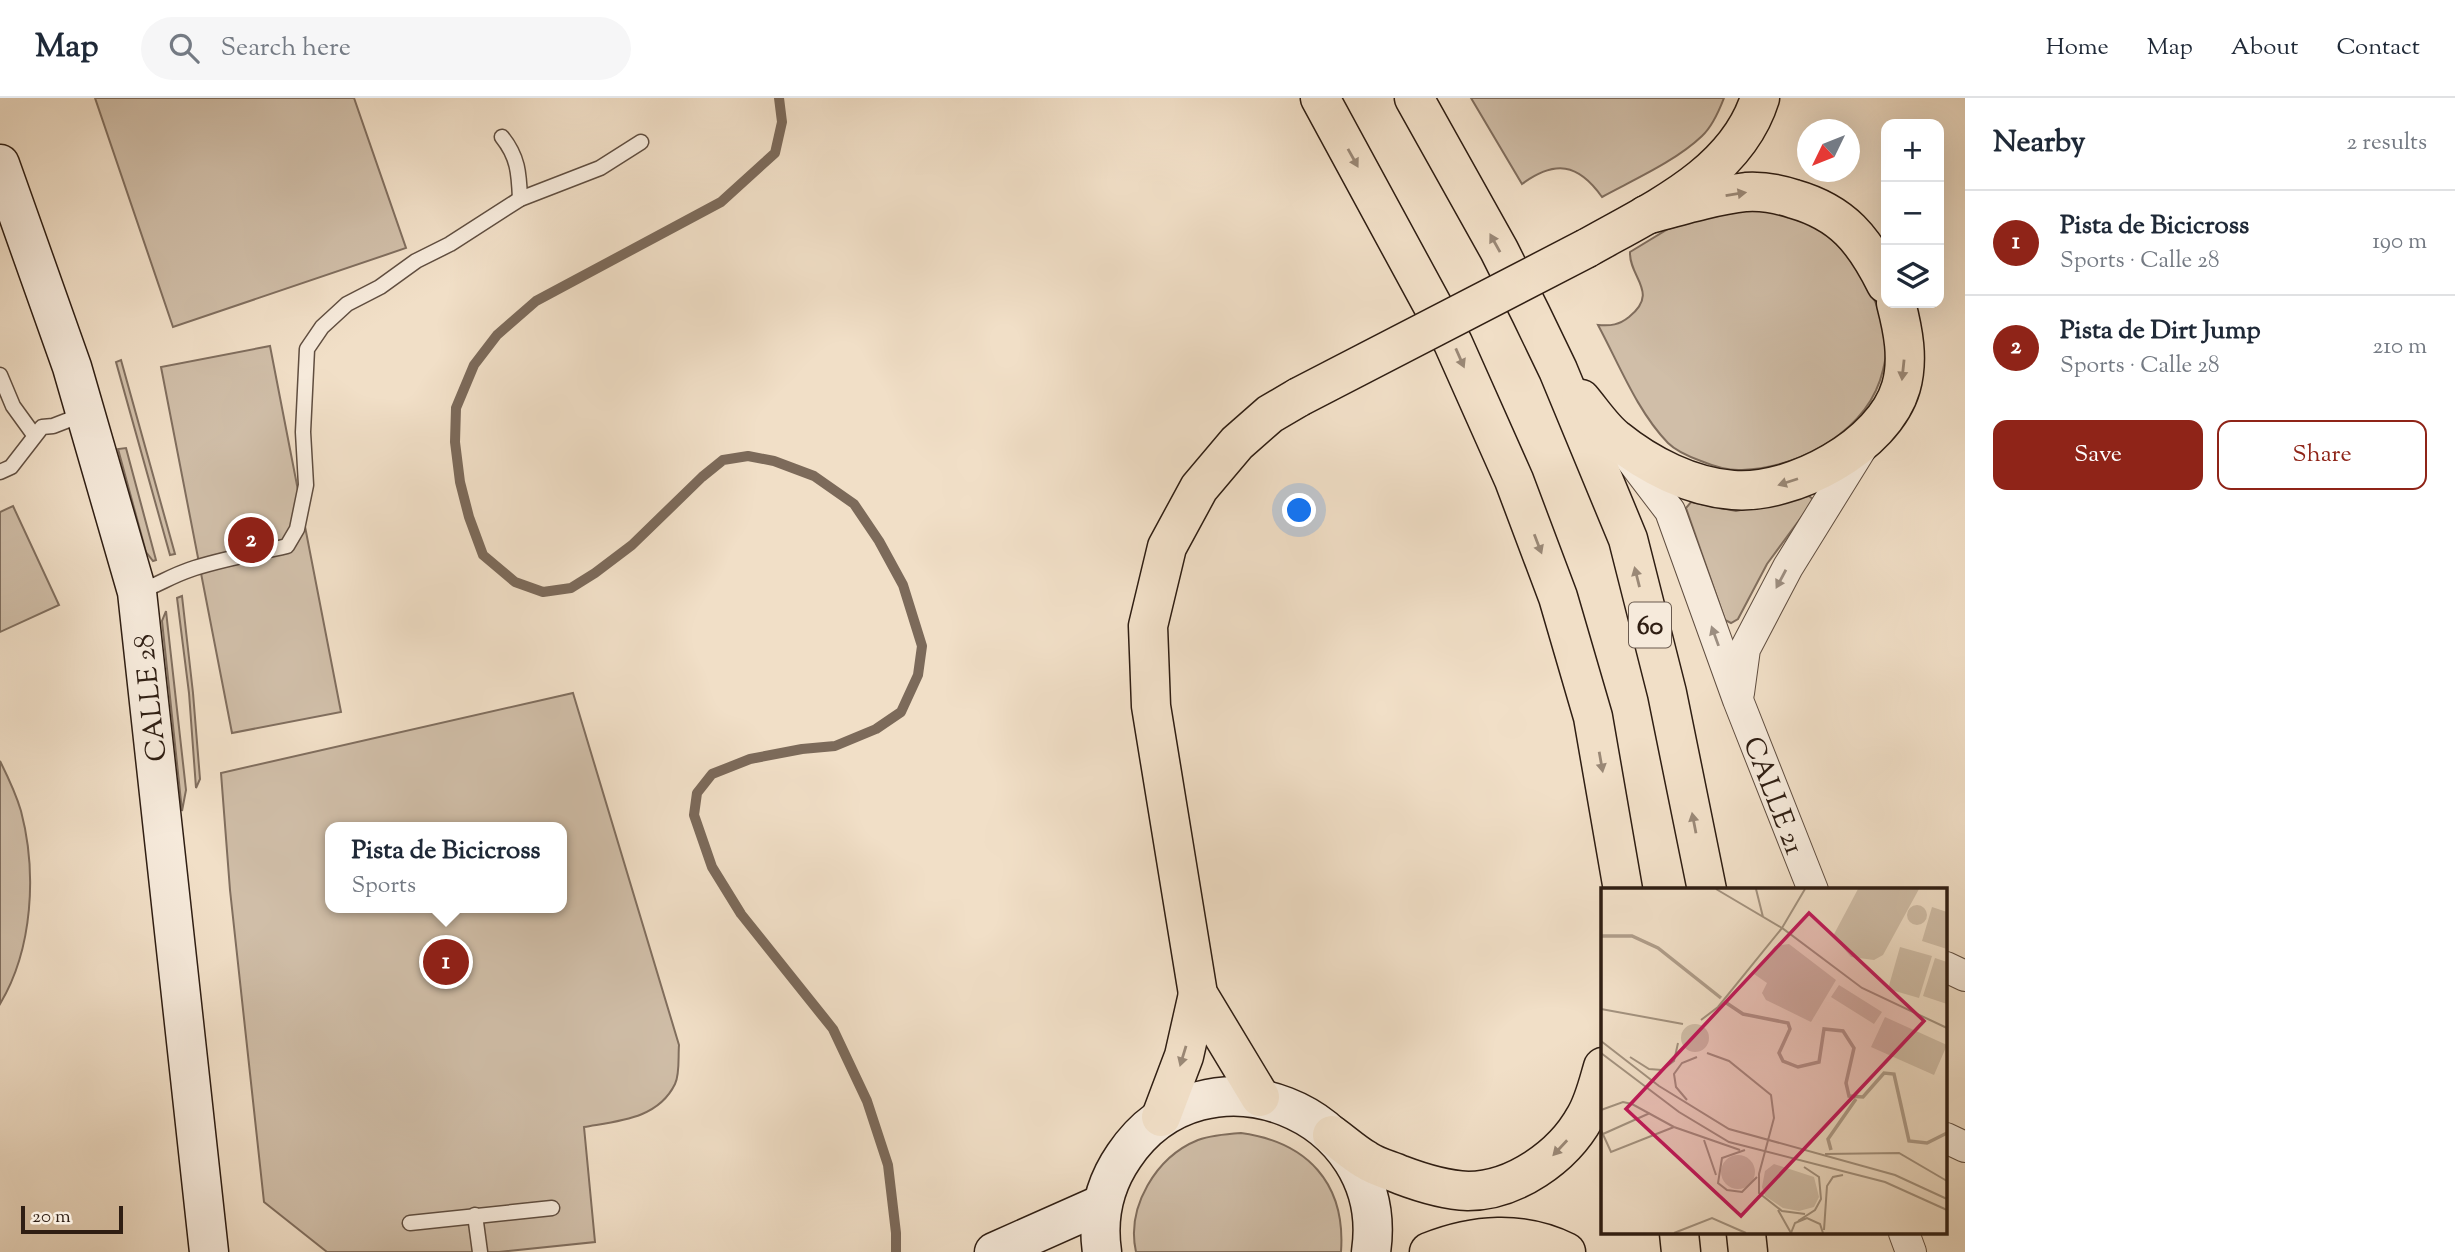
<!DOCTYPE html>
<html lang="en">
<head>
<meta charset="utf-8">
<style>
	body { margin:0; font-family:"Sorts Mill Goudy",serif; background:#f6f6f7; color:#1f2937 }
	.controls { position:absolute; right:21px; top:21px; display:grid; overflow:hidden; border-radius:14px; box-shadow:0 7px 28px #0002 }
	.controls button { width:63px; height:63px; display:grid; place-items:center; padding:0; border:0; border-bottom:2px solid #e0e1e3; background:#fff; color:#1f2937; font:35px sans-serif }
	.compass { position:absolute; left:1797px; top:21px; width:63px; height:63px; border-radius:50%; background:#fff; box-shadow:0 7px 28px #0002; rotate:227deg }
	.scale { position:absolute; left:21px; bottom:18px; width:102px; box-sizing:border-box; padding-left:7px; border:4px solid #2f1e13; border-top:0; font-size:19px; line-height:24px; white-space:nowrap; color:#2f1e13; -webkit-text-stroke:5px #f6eadb; paint-order:stroke }
	.you { position:absolute; left:1300px; top:413px; width:24px; height:24px; margin:-18px; border:5px solid #fff; border-radius:50%; background:#1a73e8; box-shadow:0 0 0 10px #1a73e833 }
	.badge { display:grid; place-items:center; width:46px; height:46px; border-radius:50%; background:#8f2418; color:#fff; font-size:23px; font-weight:700 }
	.pin { position:absolute; translate:-50% -50%; border:4px solid #fff; box-shadow:0 2px 7px #0006 }
	.popup { position:absolute; left:325px; top:724px; width:242px; height:91px; box-sizing:border-box; display:grid; place-content:center; border-radius:14px; background:#fff; filter:drop-shadow(0 2px 5px #0005); font-size:23px; white-space:nowrap; color:#747a83 }
	.popup b { font-size:26px; color:#1f2937 }
	.popup::after { content:''; position:absolute; left:50%; top:100%; margin-left:-14px; border:14px solid transparent; border-top-color:#fff }
	.list { margin:0; padding:0; list-style:none }
	h2 { display:flex; justify-content:space-between; align-items:center; height:91px; margin:0; padding:0 28px; font-size:30px }
	h2 small { font-size:23px; font-weight:400; color:#747a83 }
	.list li { display:grid; grid-template-columns:46px 1fr auto; gap:21px; align-items:center; box-sizing:border-box; height:105px; padding:0 28px; border-top:2px solid #e0e1e3 }
	.list b { display:block; font-size:26px; white-space:nowrap }
	.list p { margin:0; font-size:23px; white-space:nowrap; color:#747a83 }
	.list em { font-size:23px; font-style:normal; color:#747a83 }
	.actions { display:flex; gap:14px; padding:21px 28px }
	.actions a { flex:1; padding:16px 0; border:2px solid #8f2418; border-radius:14px; text-align:center; font-size:24px; color:#8f2418 }
	.actions .main { background:#8f2418; color:#fff }
	.icon { flex:none; width:38px; height:38px; fill:none; stroke:currentColor; stroke-width:2; stroke-linecap:round; stroke-linejoin:round }
	.map { position:relative; flex:none; width:1965px; height:1154px; overflow:hidden }
	header { display:flex; align-items:center; gap:42px; box-sizing:border-box; height:98px; padding:0 35px; background:#fff; border-bottom:2px solid #e0e1e3 }
	header strong { font-size:33px }
	nav { display:flex; gap:38px; margin-inline-start:auto; font-size:24px }
	.search { width:490px; height:63px; background:#f6f6f7; display:flex; align-items:center; gap:18px; box-sizing:border-box; padding:0 24px; border-radius:38px; color:#747a83; font-size:26px }
	main { display:flex }
	aside { flex:1; background:#fff }
	.map>svg:first-child { display:block }
	.green { fill:#d0bea8; stroke:#806e5e; stroke-width:2; fill-rule:evenodd }
	.lines { fill:none; stroke-linecap:round; stroke-linejoin:round }
	.stream { stroke:#7c6a5a; stroke-width:10 }
	.lane-casing { stroke:#604e40; stroke-width:17 }
	.street-casing { stroke:#604e40; stroke-width:32 }
	.secondary-casing { stroke:#2f1e13; stroke-width:41 }
	.highway-casing { stroke:#2f1e13; stroke-width:41 }
	.lane { stroke:#f6eadb; stroke-width:14 }
	.street { stroke:#f6eadb; stroke-width:30 }
	.secondary { stroke:#f6eadb; stroke-width:38 }
	.highway { stroke:#f1dfc7; stroke-width:38 }
	.highway-bridge-casing { stroke:#2f1e13; stroke-width:41; stroke-linecap:butt }
	.highway-bridge { stroke:#f1dfc7; stroke-width:38 }
	.oneway { fill:#9a8876 }
	.oneway2 { fill:#9c8e81 }
	.labels { text-anchor:middle; stroke-width:5; stroke-linejoin:round; paint-order:stroke }
	.shield { fill:#f6eadb; stroke:#6b5b4f; stroke-width:2 }
	.shield-label { font-size:26px; font-weight:bold; fill:#2f1e13 }
	.street-label { font-size:28px; fill:#2f1e13; stroke:#f6eadb }
	.inset-river { fill:none; stroke:#af9d8a; stroke-width:3.5 }
	.inset-road { fill:none; stroke:#a3927f; stroke-width:2 }
	.view { fill:#c2185b; fill-opacity:0.15; stroke:#c2185b; stroke-width:3.5 }
	.inset-edge { fill:none; stroke:#2f1e13; stroke-width:3.5 }
</style>
</head>
<body>
<header>
<strong>Map</strong>
<div class="search"><svg class="icon" aria-label="search" viewBox="0 0 24 24"><circle cx="10" cy="10" r="6"/><path d="M15 15l6 6"/></svg>Search here</div>
<nav><a>Home</a><a>Map</a><a>About</a><a>Contact</a></nav>
</header>
<main>
<div class="map">
<svg width="1965" height="1154" viewBox="0 0 1965 1154">
	<rect width="100%" height="100%" fill="#f1dfc7"/>
	<filter id="stains"><feTurbulence type="fractalNoise" baseFrequency=".00286" numOctaves="4"/><feColorMatrix values="0 0 0 0 .2 0 0 0 0 .09 0 0 0 0 .02 0 0 0 .5 -.17"/></filter>
	<radialGradient id="worn" r=".72"><stop offset=".6" stop-color="#630" stop-opacity="0"/><stop offset="1" stop-color="#630" stop-opacity=".3"/></radialGradient>
	<!-- green -->
	<g class="green">
		<polygon points="95,0 354,0 406,150 173,229"/>
		<path d="M1471,0H1724C1719,13 1712,29 1702,38C1676,63 1633,82 1602,99C1578,65 1555,62 1522,86Z"/>
		<path d="M1738,109C1753,110 1771,110 1785,114C1818,123 1847,153 1864,182C1873,198 1882,216 1886,235C1888,247 1886,260 1883,272C1869,332 1801,370 1742,372C1728,373 1713,368 1701,363C1690,359 1676,353 1668,345C1637,313 1619,266 1598,227C1611,228 1619,227 1629,219C1660,194 1629,180 1630,154L1668,131Z"/>
		<polygon points="270,248 341,614 232,635 161,269"/>
		<polygon points="121,262 175,456 170,457 116,264"/>
		<polygon points="126,350 156,462 153,463 146,454 118,351"/>
		<polygon points="1809,398 1814,402 1767,466 1738,521 1731,525 1725,522 1686,410 1691,404 1736,413"/>
		<polygon points="13,408 59,507 0,534 0,414"/>
		<polygon points="182,498 193,595 200,681 196,690 189,595 177,500"/>
		<polygon points="166,513 186,692 182,713 162,523"/>
		<path d="M573,595L679,947C678,958 680,976 675,986C658,1021 618,1023 584,1029L595,1144L499,1154H327L264,1104L230,792L221,675ZM330,729H562V810H330Z"/>
		<path d="M0,663C8,679 16,696 21,713C37,774 33,851 0,906Z"/>
		<path d="M1241,1035C1307,1044 1346,1085 1341,1154H1136C1126,1109 1156,1059 1198,1042C1212,1037 1226,1036 1241,1035Z"/>
	</g>
	<g class="lines">
		<!-- stream -->
		<polyline class="stream" points="779,0 782,24 775,55 721,104 536,203 497,237 474,267 456,310 455,344 460,384 469,419 483,457 515,484 543,494 571,490 595,475 632,447 702,379 723,362 748,358 774,363 814,378 854,406 879,443 903,487 922,548 918,577 901,614 876,631 835,648 802,651 750,661 712,676 697,695 694,717 712,769 741,816 833,931 867,1003 888,1067 896,1135 896,1154"/>
		<!-- lane casing -->
		<g class="lane-casing">
			<g id="lane">
				<path d="M502,39C518,59 519,75 520,101"/>
				<polyline points="0,277 13,308 34,337"/>
				<polyline points="0,374 11,369 42,329 53,328 84,316"/>
				<path d="M138,494C156,488 171,478 189,472C221,461 254,456 287,448L297,431L306,387L303,334L307,251L322,229L347,206L380,189L416,163L450,146L520,101L600,70L641,44"/>
				<polyline points="475,1117 480,1154"/>
				<polyline points="410,1125 552,1110"/>
			</g>
		</g>
		<!-- street casing -->
		<g class="street-casing">
			<g id="street">
				<polyline points="1625,354 1670,413 1738,602 1813,792"/>
				<polyline points="1739,595 1745,551 1788,469 1863,348"/>
				<polyline points="1946,869 1965,878"/>
				<polyline points="1946,1040 1965,1049"/>
				<polyline points="1904,1135 1911,1154"/>
			</g>
		</g>
		<!-- secondary casing -->
		<g class="secondary-casing">
			<g id="secondary">
				<polyline points="0,66 72,269 137,494 209,1154"/>
				<polyline points="994,1154 1102,1106"/>
				<path d="M1102,1154C1097,1120 1104,1087 1124,1058C1204,939 1392,1013 1371,1154"/>
			</g>
		</g>
		<!-- highway casing -->
		<g class="highway-casing">
			<g id="highway">
				<polyline points="1320,0 1453,245 1514,382 1558,499 1593,619 1623,792"/>
				<polyline points="1414,0 1499,152 1531,216 1558,272 1628,441 1667,595 1707,792"/>
				<path d="M1646,117C1679,108 1712,98 1746,94C1763,93 1779,96 1794,101C1843,115 1864,142 1886,186"/>
				<path d="M1587,150C1652,113 1736,77 1760,0"/>
				<path d="M1581,301C1592,314 1603,331 1616,341C1648,367 1691,389 1733,392C1792,397 1884,348 1901,289C1909,261 1903,232 1896,205"/>
				<polyline points="1260,999 1198,896 1151,608 1148,528 1167,449 1199,390 1237,345 1270,316 1299,299"/>
				<polyline points="1161,1019 1184,958 1198,896"/>
				<path d="M1332,1037C1343,1045 1354,1055 1366,1062C1376,1069 1390,1072 1401,1077C1422,1085 1445,1092 1468,1093C1514,1093 1563,1059 1585,1019C1594,1004 1598,986 1603,969"/>
				<polyline points="1679,1135 1681,1154"/>
				<polyline points="1746,1135 1748,1154"/>
				<path d="M1429,1154C1474,1136 1522,1132 1566,1154"/>
			</g>
		</g>
		<!-- lane -->
		<use href="#lane" class="lane"/>
		<!-- street -->
		<use href="#street" class="street"/>
		<!-- secondary -->
		<use href="#secondary" class="secondary"/>
		<!-- highway -->
		<use href="#highway" class="highway"/>
		<!-- highway-bridge casing -->
		<g class="highway-bridge-casing">
			<polyline id="highway-bridge" points="1299,299 1587,150"/>
		</g>
		<!-- highway-bridge -->
		<use href="#highway-bridge" class="highway-bridge"/>
	</g>
	<!-- one-way arrows -->
	<defs><path id="oneway-solid" d="M-6-.8H1V-3.2L6.5 0L1 3.2V.8H-6Z" transform="scale(1.75)"/></defs>
	<g class="oneway">
		<use href="#oneway-solid" transform="translate(1353 60) rotate(61)"/>
		<use href="#oneway-solid" transform="translate(1736 96) rotate(-9)"/>
		<use href="#oneway-solid" transform="translate(1495 145) rotate(-119)"/>
		<use href="#oneway-solid" transform="translate(1460 260) rotate(66)"/>
		<use href="#oneway-solid" transform="translate(1903 272) rotate(96)"/>
		<use href="#oneway-solid" transform="translate(1788 384) rotate(162)"/>
		<use href="#oneway-solid" transform="translate(1538 446) rotate(69)"/>
		<use href="#oneway-solid" transform="translate(1637 479) rotate(-104)"/>
		<use href="#oneway-solid" transform="translate(1601 664) rotate(80)"/>
		<use href="#oneway-solid" transform="translate(1694 725) rotate(-101)"/>
		<use href="#oneway-solid" transform="translate(1183 958) rotate(107)"/>
		<use href="#oneway-solid" transform="translate(1560 1050) rotate(133)"/>
	</g>
	<g class="oneway2">
		<use href="#oneway-solid" transform="translate(1781 481) rotate(118)"/>
		<use href="#oneway-solid" transform="translate(1715 538) rotate(-110)"/>
	</g>
	<g class="labels">
		<!-- shield labels -->
		<rect class="shield" x="1629" y="504.5" width="42" height="45" rx="5"/>
		<g class="shield-label">
			<text x="1650" y="536">60</text>
		</g>
		<!-- street labels -->
		<g class="street-label">
			<text transform="translate(149 600) rotate(-96)" y="10">CALLE 28</text>
			<text transform="translate(1775 697) rotate(69)" y="10">CALLE 21</text>
		</g>
	</g>
	<!-- overview -->
	<g transform="translate(1601 790)">
		<rect width="346" height="346" fill="#f1dfc7"/>
		<path d="M257,1H318L282,67L273,72L250,69L232,48ZM306 27a10 10 0 1 1 20 0a10 10 0 1 1-20 0ZM331,19L346,24V61L321,53ZM188,56L235,92L210,134L165,112L161,105L166,95L153,86L174,58ZM299,59L331,68L318,110L287,101ZM334,70L346,74V116L322,108ZM238,97L281,124L273,136L230,109ZM284,129L346,157L333,187L270,159ZM80 150a14 14 0 1 1 28 0a14 14 0 1 1-28 0ZM120 284a17 17 0 1 1 34 0a17 17 0 1 1-34 0ZM173,276L213,289L218,309L213,319L198,323L182,320L164,308L161,299L164,283Z" fill="#d0bea8"/>
		<path class="inset-river" d="M0,48H31L57,60L120,110M124,114L142,126L187,135L189,141L178,165L182,173L197,179L218,174L223,141L242,143L253,160L245,195L248,208L262,209L283,185L293,186L308,253L326,255L346,245M230,262L227,251L255,211"/>
		<path class="inset-road" d="M115,1L181,40L204,1M155,1L162,29M0,121L82,136M100,132L117,119L181,40L261,100L346,140M0,153L58,198L128,241L294,287L346,311M0,165L78,224L128,254L284,294L346,322M106,165L128,173L170,207L173,230L158,286V305L181,323L204,326M29,169L48,181L61,182L73,173L77,155M86,212L75,199L73,186L81,175L96,169M0,222L22,214L31,216L73,239L139,262M0,242L10,264L73,239M2,246L49,225M103,252L115,287M144,262L121,270L117,295L126,302L141,304L156,289M224,266L298,265L346,293M177,322L190,345M197,333L214,322L220,311L218,289L203,279M223,342L226,298L232,289L242,287M73,345L111,330L145,345M190,345L194,335L206,330L219,336L222,345"/>
		<path class="view" d="M208,25L323,133L140,328L25,221Z"/>
		<rect width="346" height="346" class="inset-edge"/>
	</g>
	<rect width="100%" height="100%" filter="url(#stains)"/>
	<rect width="100%" height="100%" fill="url(#worn)"/>
</svg>
<div class="controls">
<button>+</button>
<button>−</button>
<button><svg class="icon" aria-label="layers" viewBox="0 0 24 24"><path d="M12 4l9 5-9 5-9-5zM3 14l9 5 9-5"/></svg></button>
</div>
<svg class="compass" viewBox="-18 -18 36 36"><path d="M0-13l5 13h-10z" fill="#e53935"/><path d="M0 13l5-13h-10z" fill="#747a83"/></svg>
<div class="scale">20 m</div>
<div class="you"></div>
<div class="pin badge" style="left:446px;top:864px">1</div>
<div class="popup"><b>Pista de Bicicross</b>Sports</div>
<div class="pin badge" style="left:251px;top:442px">2</div>
</div>
<aside>
<h2>Nearby<small>2 results</small></h2>
<ul class="list">
<li><span class="badge">1</span><div><b>Pista de Bicicross</b><p>Sports · Calle 28</p></div><em>190 m</em></li>
<li><span class="badge">2</span><div><b>Pista de Dirt Jump</b><p>Sports · Calle 28</p></div><em>210 m</em></li>
</ul>
<div class="actions"><a class="main">Save</a><a>Share</a></div>
</aside>
</main>
</body>
</html>
